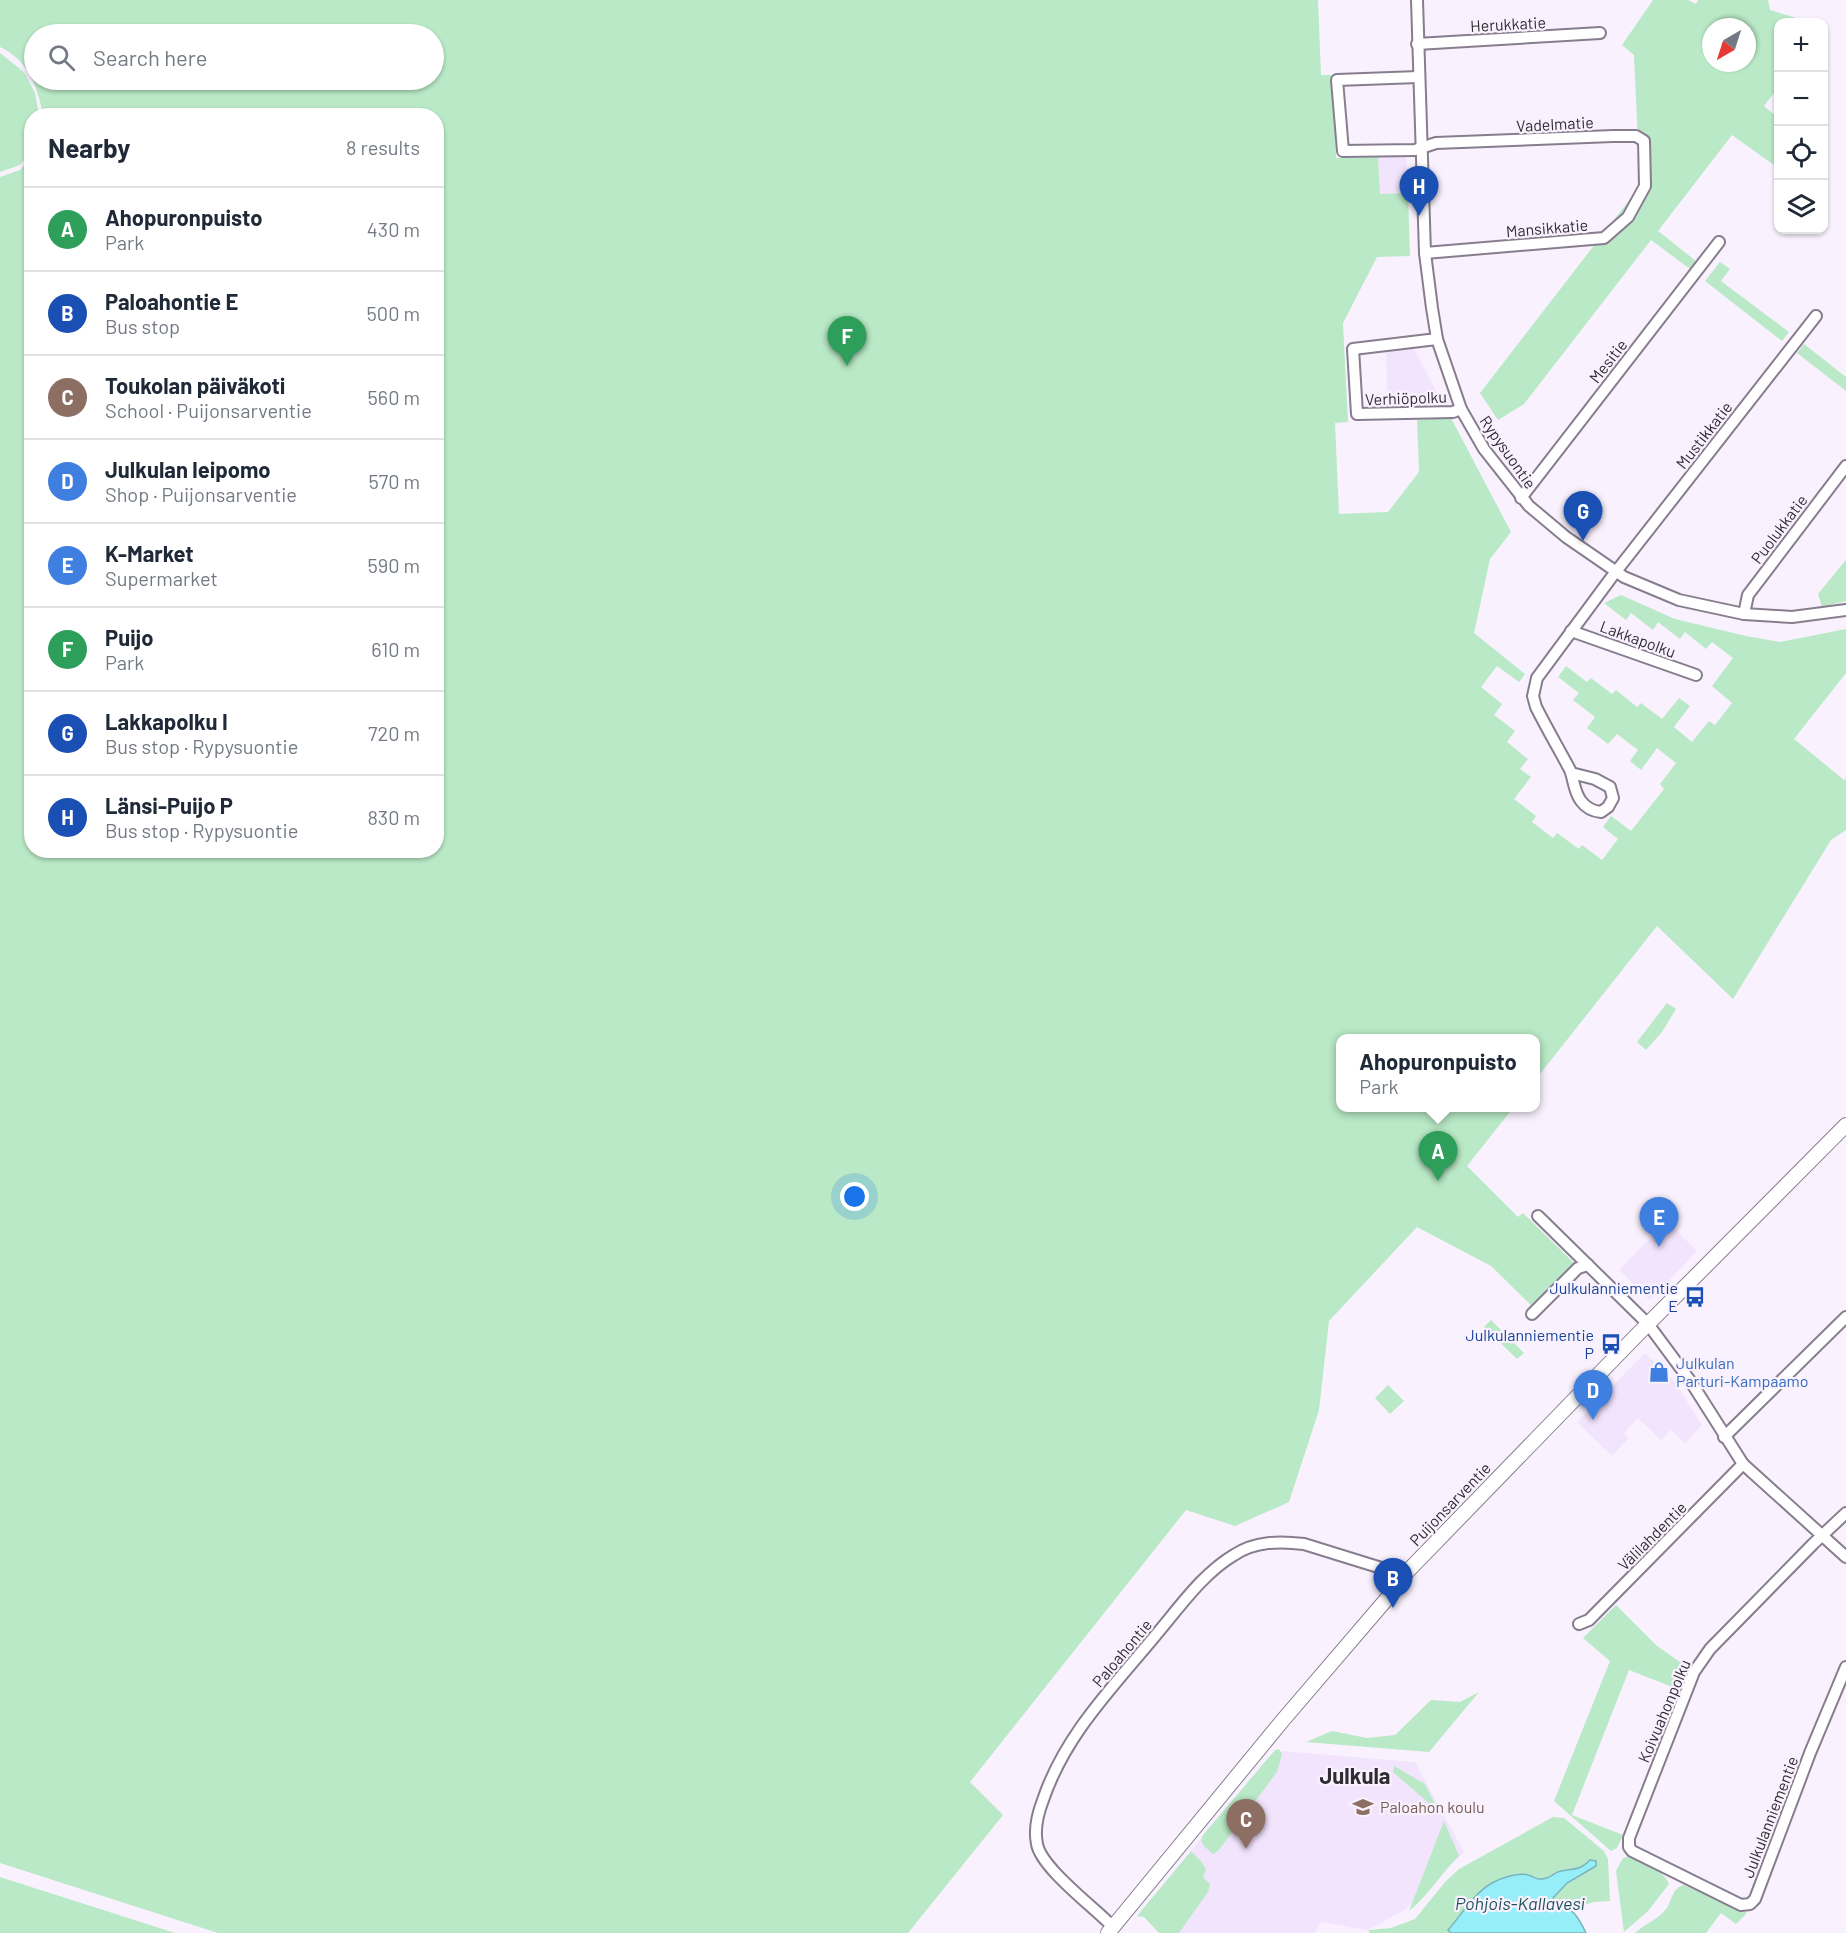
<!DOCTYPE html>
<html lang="en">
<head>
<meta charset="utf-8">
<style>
	body { margin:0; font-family:Barlow,sans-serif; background:#f2f2f3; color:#1f2937 }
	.controls { position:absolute; right:18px; top:18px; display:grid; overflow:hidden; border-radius:12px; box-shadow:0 2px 4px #0004 }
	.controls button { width:54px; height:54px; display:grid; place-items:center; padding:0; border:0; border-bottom:2px solid #e0e1e3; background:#fff; color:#1f2937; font:30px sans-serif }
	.compass { position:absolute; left:1702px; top:18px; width:54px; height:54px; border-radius:50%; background:#fff; box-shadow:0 2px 4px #0004; rotate:219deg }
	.you { position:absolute; left:855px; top:1197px; width:21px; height:21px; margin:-15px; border:4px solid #fff; border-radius:50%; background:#1a73e8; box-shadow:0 0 0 9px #1a73e833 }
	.badge { display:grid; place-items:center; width:39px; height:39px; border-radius:50%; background:#b45309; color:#fff; font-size:20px; font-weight:700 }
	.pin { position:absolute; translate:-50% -50px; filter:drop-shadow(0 2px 3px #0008) }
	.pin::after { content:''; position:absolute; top:32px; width:21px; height:18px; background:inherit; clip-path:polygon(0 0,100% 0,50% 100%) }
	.popup { position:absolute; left:1336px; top:1034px; width:204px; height:78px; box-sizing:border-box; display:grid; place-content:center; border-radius:12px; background:#fff; filter:drop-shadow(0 2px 4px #0005); font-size:20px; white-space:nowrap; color:#747a83 }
	.popup b { font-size:22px; color:#1f2937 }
	.popup::after { content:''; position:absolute; left:50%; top:100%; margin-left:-12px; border:12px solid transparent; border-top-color:#fff }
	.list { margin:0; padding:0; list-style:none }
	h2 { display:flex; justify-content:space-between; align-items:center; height:78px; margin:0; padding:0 24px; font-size:26px }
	h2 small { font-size:20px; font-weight:400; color:#747a83 }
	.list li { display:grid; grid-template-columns:39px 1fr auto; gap:18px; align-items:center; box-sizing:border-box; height:84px; padding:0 24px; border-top:2px solid #e0e1e3 }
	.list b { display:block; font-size:22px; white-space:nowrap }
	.list p { margin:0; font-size:20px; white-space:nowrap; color:#747a83 }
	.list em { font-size:20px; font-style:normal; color:#747a83 }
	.icon { flex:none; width:33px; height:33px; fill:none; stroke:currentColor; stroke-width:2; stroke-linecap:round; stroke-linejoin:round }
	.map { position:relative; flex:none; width:1846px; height:1933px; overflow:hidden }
	.search { position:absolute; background:#fff; box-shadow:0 2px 4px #0004; left:24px; top:24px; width:420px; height:66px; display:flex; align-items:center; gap:15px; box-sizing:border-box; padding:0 21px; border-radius:33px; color:#747a83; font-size:22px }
	.panel { position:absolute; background:#fff; box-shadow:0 2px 4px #0004; left:24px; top:108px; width:420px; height:750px; border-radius:24px }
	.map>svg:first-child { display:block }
	.built { fill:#f2e4fd }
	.green { fill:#b9e9c6; fill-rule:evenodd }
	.water { fill:#96eef9; stroke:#77b4be; stroke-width:1.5 }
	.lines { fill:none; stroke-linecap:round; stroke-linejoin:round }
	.minor-casing { stroke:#877d8e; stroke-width:14 }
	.major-casing { stroke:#877d8e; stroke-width:16 }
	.minor { stroke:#fff; stroke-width:10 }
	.major { stroke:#fff; stroke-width:14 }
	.labels { text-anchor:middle; stroke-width:4.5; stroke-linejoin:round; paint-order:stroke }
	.street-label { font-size:16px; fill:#302c33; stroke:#f9f2fe }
	.transit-label { font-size:16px; fill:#164399; stroke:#f9f2fe; text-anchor:end }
	.shop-label { font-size:16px; fill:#366cbe; stroke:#f9f2fe; text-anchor:start }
	.education-label { font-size:16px; fill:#785e54; stroke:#f9f2fe; text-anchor:start }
	.water-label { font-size:18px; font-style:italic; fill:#22555b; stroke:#f9f2fe }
	.district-label { font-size:22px; font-weight:bold; fill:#302c33; stroke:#f9f2fe }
</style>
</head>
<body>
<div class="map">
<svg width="1846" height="1933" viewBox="0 0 1846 1933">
	<rect width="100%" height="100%" fill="#f9f2fe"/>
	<!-- built -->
	<g class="built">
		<polygon points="1406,155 1408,193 1380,195 1378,157"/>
		<polygon points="1414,349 1445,408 1388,410 1386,350"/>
		<polygon points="1667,1221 1697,1251 1650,1300 1619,1270"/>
		<polygon points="1645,1353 1674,1381 1702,1425 1685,1443 1671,1430 1661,1440 1638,1418 1624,1433 1629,1438 1612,1456 1577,1422"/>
		<polygon points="1282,1751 1415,1762 1464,1852 1406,1909 1368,1930 1321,1922 1315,1933 1179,1933 1208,1892 1202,1877 1206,1869 1201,1861 1191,1851 1203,1835 1201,1841 1204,1846"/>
	</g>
	<!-- green -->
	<g class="green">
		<path d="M0,0H1318L1321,75H1333L1336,158L1378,157L1380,194L1408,193L1410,256L1377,257L1343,323L1348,422L1335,423L1339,514L1388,512L1419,472L1417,420L1451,418L1511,532L1490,559L1474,633L1525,674L1519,682L1497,666L1481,687L1502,704L1494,715L1515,731L1507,742L1528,759L1520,769L1531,777L1514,799L1536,816L1532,822L1553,838L1557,833L1579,849L1582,845L1602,860L1618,839L1603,827L1611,816L1631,831L1664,789L1660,784L1676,763L1657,748L1641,770L1630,761L1638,750L1617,734L1608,744L1587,728L1595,717L1573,700L1579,693L1558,677L1566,666L1587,682L1591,678L1612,694L1616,690L1637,707L1641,703L1662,719L1679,698L1690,706L1674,727L1692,742L1709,721L1715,725L1732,703L1712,686L1733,658L1712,642L1706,649L1685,632L1680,639L1658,622L1653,630L1631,613L1626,620L1604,603L1621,595L1675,619L1746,636L1780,642L1846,629V673L1794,739L1844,780L1846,779V830L1831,840L1733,999L1657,926L1536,1079L1535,1038H1340V1108H1513L1467,1166L1518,1217L1523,1213L1574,1263L1531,1305L1491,1266L1417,1227L1329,1321L1319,1410L1289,1502L1235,1526L1186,1510L970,1782L1003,1815L908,1933H218L0,1863V177L20,170L31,157L32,850H436V116L43,115C38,87 28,60 0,47ZM34,34H434V80H34Z"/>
		<path d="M1653,0H1688L1696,4L1698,0H1768L1770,10L1796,18L1798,22H1778V88L1764,106L1778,118V168L1732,135L1658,231L1696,261L1690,269L1651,240L1524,404L1498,420L1480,393L1640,186L1634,55L1622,45ZM1711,27H1747V63H1711Z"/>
		<polygon points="0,53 24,72 35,93 39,115 32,116 31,151 20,165 0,172"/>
		<polygon points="1720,262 1730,269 1721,281 1789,332 1782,341 1705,281"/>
		<polygon points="1804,344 1846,377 1846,391 1797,353"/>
		<polygon points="1846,560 1846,601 1822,607 1818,594"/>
		<polygon points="1667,1003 1676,1009 1662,1032 1646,1050 1637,1042"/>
		<polygon points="1491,1320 1524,1353 1517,1359 1484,1327"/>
		<polygon points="1388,1385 1404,1401 1390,1414 1375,1398"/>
		<polygon points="1616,1605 1657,1646 1689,1668 1680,1690 1629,1670 1572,1815 1623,1835 1617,1848 1611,1851 1554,1801 1610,1661 1583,1638"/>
		<polygon points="1479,1692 1429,1752 1306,1742 1332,1731 1367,1738 1395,1735 1431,1700 1460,1702"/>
		<polygon points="1279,1749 1282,1754 1277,1772 1218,1851 1213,1854 1204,1846 1201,1841 1203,1835 1275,1750"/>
		<polygon points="1394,1766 1425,1784 1439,1812 1393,1772"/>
		<polygon points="1553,1817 1564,1818 1604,1851 1608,1859 1610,1901 1594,1902 1571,1909 1563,1905 1555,1903 1552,1898 1567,1883 1596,1866 1560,1871 1550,1878 1537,1879 1528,1875 1472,1898 1464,1912 1449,1929 1451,1933 1370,1933 1368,1930 1391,1928 1415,1919 1445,1882 1459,1869"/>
		<path d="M1444,1821L1459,1856C1441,1873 1429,1895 1409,1911Z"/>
		<polygon points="1191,1851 1201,1861 1206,1869 1203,1877 1210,1884 1208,1892 1179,1933 1159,1933 1144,1917 1137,1916"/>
		<path d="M1630,1856C1643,1863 1663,1869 1669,1884L1648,1911L1624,1932L1616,1871L1623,1858Z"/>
		<polygon points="0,1877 175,1933 0,1933"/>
		<path d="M1684,1885L1747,1913L1736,1924L1721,1913L1706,1933H1635C1645,1924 1659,1919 1667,1908C1672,1900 1672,1888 1684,1885Z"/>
	</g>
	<!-- water -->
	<path class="water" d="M1590,1860L1596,1861V1866L1567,1883L1553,1898L1555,1903C1572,1906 1579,1918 1586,1933H1451L1448,1930C1463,1913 1473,1894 1492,1883C1501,1878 1518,1872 1528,1875C1533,1876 1535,1879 1540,1879C1552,1879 1553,1872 1561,1871C1575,1868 1579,1871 1590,1860Z"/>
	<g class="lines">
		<!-- minor casing -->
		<g class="minor-casing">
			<g id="minor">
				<polyline points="1417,0 1425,253 1432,308 1437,339 1461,409 1484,449 1529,506 1566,537 1624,577 1679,600 1744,614 1792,617 1846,610"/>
				<polyline points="1417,44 1600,33"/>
				<polyline points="1418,77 1337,80 1343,151 1415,150 1436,143 1613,136 1636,136 1644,141 1645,186 1628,217 1604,238 1425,253"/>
				<polyline points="1437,339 1353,349 1357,414 1453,412 1461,409"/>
				<polyline points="1521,498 1719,242"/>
				<polyline points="1744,614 1748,595 1846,466"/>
				<polyline points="1571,631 1696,675"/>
				<path d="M1571,773L1595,779L1610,787L1613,798L1608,807L1601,812C1592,811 1586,808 1581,801C1574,792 1574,780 1570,770C1559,749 1547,729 1536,707L1533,696L1537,678L1611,578L1816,316"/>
				<polyline points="1538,1216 1648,1324 1691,1382 1743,1464 1846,1557"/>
				<polyline points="1532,1314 1578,1268 1588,1265"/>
				<polyline points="1724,1437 1846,1317"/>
				<polyline points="1846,1513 1813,1544 1710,1649 1694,1672 1629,1838 1629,1847 1632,1851 1741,1905 1750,1904 1755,1899 1810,1753 1846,1667"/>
				<polyline points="1579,1624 1589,1620 1743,1464"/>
				<path d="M1113,1927C1095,1908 1041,1868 1037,1844C1034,1830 1038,1813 1043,1800C1065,1735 1112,1688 1155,1636C1179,1608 1202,1574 1234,1555C1255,1541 1280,1541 1304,1544L1404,1575"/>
			</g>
		</g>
		<!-- major casing -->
		<g class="major-casing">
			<polyline id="major" points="1108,1933 1283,1720 1397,1587 1404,1575 1635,1337 1846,1125"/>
		</g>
		<!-- minor -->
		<use href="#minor" class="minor"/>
		<!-- major -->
		<use href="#major" class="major"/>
	</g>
	<!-- icons -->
	<defs>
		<g id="bus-bare" transform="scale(1.62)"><path d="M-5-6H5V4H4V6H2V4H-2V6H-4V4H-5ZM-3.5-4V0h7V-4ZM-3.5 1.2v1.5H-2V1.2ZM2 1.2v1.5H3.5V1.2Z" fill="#1a4fb4" stroke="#f9f2fe" stroke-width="2.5" paint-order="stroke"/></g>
		<g id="shop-bare" transform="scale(1.62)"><path d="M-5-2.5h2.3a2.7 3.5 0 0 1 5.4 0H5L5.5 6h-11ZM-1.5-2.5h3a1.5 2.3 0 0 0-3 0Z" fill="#3f7fe0" stroke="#f9f2fe" stroke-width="2.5" paint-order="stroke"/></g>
		<g id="school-bare" transform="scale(1.62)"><path d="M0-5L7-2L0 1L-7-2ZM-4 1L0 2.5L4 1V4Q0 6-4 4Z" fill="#8d6e63" stroke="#f9f2fe" stroke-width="2.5" paint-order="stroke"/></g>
	</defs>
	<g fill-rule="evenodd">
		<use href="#bus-bare" x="1695" y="1297"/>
		<use href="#bus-bare" x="1611" y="1344"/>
		<use href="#shop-bare" x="1659" y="1372"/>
		<use href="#school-bare" x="1363" y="1807"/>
	</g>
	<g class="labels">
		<!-- street labels -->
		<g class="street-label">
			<text transform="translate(1508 24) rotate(-3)" y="6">Herukkatie</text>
			<text transform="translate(1555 124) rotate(-3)" y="6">Vadelmatie</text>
			<text transform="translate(1547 228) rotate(-5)" y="6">Mansikkatie</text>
			<text transform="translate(1608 361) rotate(-52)" y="6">Mesitie</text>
			<text transform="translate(1406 398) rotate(-2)" y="6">Verhiöpolku</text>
			<text transform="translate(1704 435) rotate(-52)" y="6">Mustikkatie</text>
			<text transform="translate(1508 452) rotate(55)" y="6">Rypysuontie</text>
			<text transform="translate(1779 529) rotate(-53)" y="6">Puolukkatie</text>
			<text transform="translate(1638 639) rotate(20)" y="6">Lakkapolku</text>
			<text transform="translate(1450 1504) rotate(-46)" y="6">Puijonsarventie</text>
			<text transform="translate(1652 1536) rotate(-45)" y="6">Välilahdentie</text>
			<text transform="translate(1122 1653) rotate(-50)" y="6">Paloahontie</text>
			<text transform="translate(1664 1711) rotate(-67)" y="6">Koivuahonpolku</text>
			<text transform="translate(1770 1817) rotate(-69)" y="6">Julkulanniementie</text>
		</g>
		<!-- transit labels -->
		<g class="transit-label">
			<text x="1678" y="1294">Julkulanniementie<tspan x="1678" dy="18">E</tspan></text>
			<text x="1594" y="1341">Julkulanniementie<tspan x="1594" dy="18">P</tspan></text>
		</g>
		<!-- shop labels -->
		<g class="shop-label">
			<text x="1676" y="1369">Julkulan<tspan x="1676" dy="18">Parturi-Kampaamo</tspan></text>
		</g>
		<!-- education labels -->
		<g class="education-label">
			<text x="1380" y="1813">Paloahon koulu</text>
		</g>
		<!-- water labels -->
		<g class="water-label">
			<text x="1520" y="1910">Pohjois-Kallavesi</text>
		</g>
		<!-- district labels -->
		<g class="district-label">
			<text x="1355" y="1784">Julkula</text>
		</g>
	</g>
</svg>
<div class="controls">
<button>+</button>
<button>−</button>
<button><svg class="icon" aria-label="locate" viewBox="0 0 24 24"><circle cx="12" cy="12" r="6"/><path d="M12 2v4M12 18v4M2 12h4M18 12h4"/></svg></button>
<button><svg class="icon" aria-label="layers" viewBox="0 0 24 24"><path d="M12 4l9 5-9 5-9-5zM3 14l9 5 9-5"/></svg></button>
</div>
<svg class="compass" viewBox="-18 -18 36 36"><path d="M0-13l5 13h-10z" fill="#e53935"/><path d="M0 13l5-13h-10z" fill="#747a83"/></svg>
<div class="you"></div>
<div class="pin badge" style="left:1438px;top:1181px;background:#2e9e5b">A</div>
<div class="popup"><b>Ahopuronpuisto</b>Park</div>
<div class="pin badge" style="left:1393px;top:1608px;background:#1a4fb4">B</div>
<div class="pin badge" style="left:1246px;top:1849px;background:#8d6e63">C</div>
<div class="pin badge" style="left:1593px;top:1420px;background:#3f7fe0">D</div>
<div class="pin badge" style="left:1659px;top:1247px;background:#3f7fe0">E</div>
<div class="pin badge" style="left:847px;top:366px;background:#2e9e5b">F</div>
<div class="pin badge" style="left:1583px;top:541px;background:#1a4fb4">G</div>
<div class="pin badge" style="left:1419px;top:216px;background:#1a4fb4">H</div>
<div class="search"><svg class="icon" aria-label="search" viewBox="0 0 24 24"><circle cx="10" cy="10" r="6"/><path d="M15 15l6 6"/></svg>Search here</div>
<section class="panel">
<h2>Nearby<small>8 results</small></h2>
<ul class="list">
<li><span class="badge" style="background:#2e9e5b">A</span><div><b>Ahopuronpuisto</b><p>Park</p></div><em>430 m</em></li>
<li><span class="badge" style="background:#1a4fb4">B</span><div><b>Paloahontie E</b><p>Bus stop</p></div><em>500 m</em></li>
<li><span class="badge" style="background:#8d6e63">C</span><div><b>Toukolan päiväkoti</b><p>School · Puijonsarventie</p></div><em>560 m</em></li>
<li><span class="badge" style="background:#3f7fe0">D</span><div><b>Julkulan leipomo</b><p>Shop · Puijonsarventie</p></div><em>570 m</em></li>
<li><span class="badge" style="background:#3f7fe0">E</span><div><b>K-Market</b><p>Supermarket</p></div><em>590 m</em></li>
<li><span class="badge" style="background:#2e9e5b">F</span><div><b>Puijo</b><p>Park</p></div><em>610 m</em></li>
<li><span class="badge" style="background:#1a4fb4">G</span><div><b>Lakkapolku I</b><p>Bus stop · Rypysuontie</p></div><em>720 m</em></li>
<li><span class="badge" style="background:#1a4fb4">H</span><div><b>Länsi-Puijo P</b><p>Bus stop · Rypysuontie</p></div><em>830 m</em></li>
</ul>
</section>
</div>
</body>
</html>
